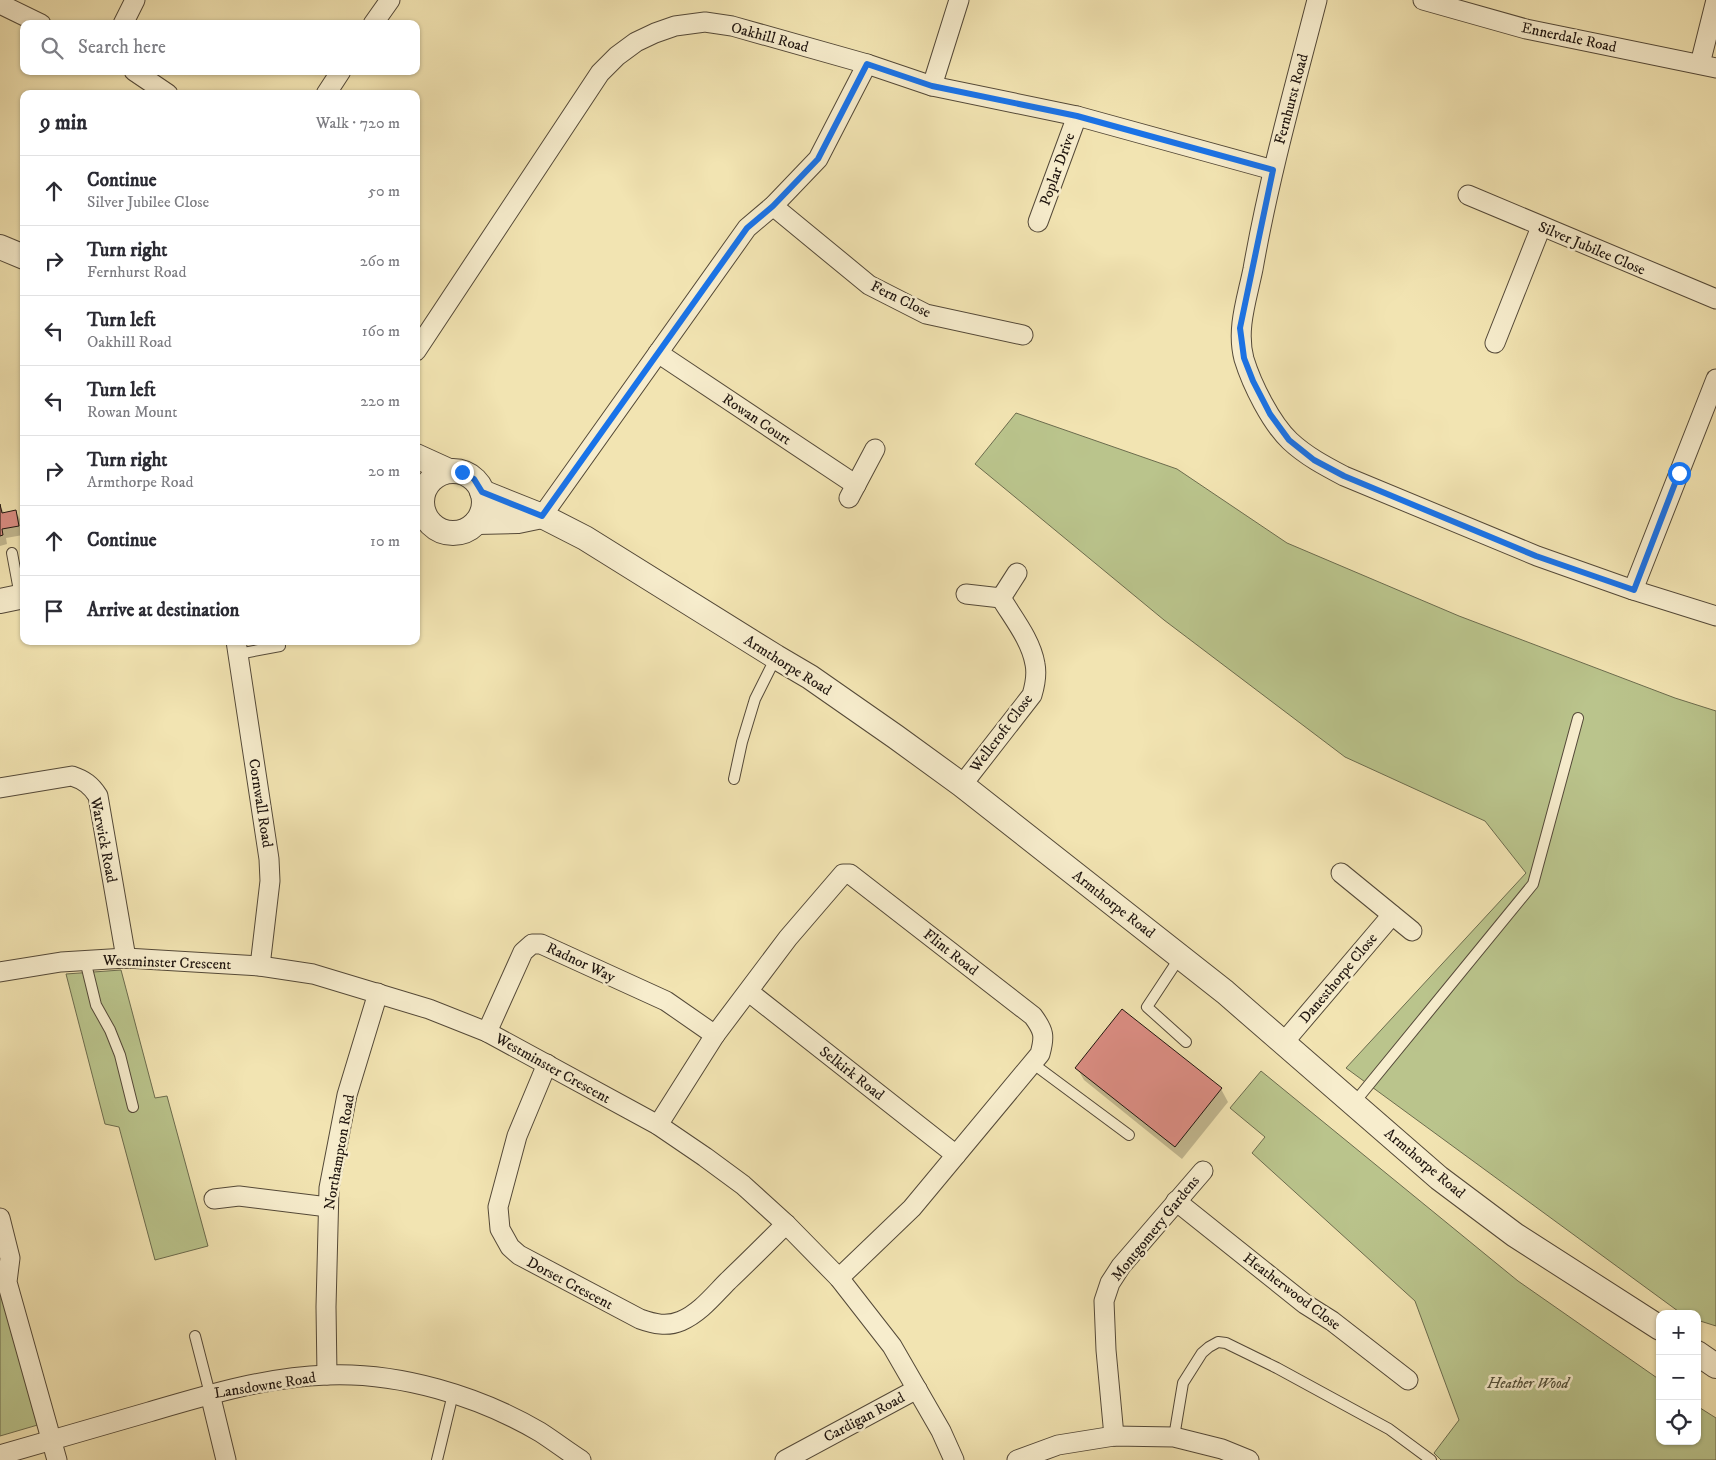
<!DOCTYPE html>
<html lang="en">
<head>
<meta charset="utf-8">
<style>
	body { margin:0; font-family:"IM FELL DW Pica",serif; background:#f2f2f3; color:#2b2b33 }
	.controls { position:absolute; right:15px; bottom:15px; display:grid; overflow:hidden; border-radius:10px; box-shadow:0 1px 4px #0004 }
	.controls button { width:45px; height:45px; display:grid; place-items:center; padding:0; border:0; border-bottom:1px solid #e1e1e2; background:#fff; color:#2b2b33; font:25px sans-serif }
	.stop { position:absolute; width:15px; height:15px; margin:-11px; border:4px solid #1a73e8; border-radius:50%; background:#fff }
	.stop.end { background:#1a73e8; border-color:#fff; box-shadow:0 1px 5px #0008 }
	.list { margin:0; padding:0; list-style:none }
	h2 { display:flex; justify-content:space-between; align-items:center; height:65px; margin:0; padding:0 20px; font-size:21px }
	h2 small { font-size:16px; font-weight:400; color:#7c7c81 }
	.list li { display:grid; grid-template-columns:32px 1fr auto; gap:15px; align-items:center; box-sizing:border-box; height:70px; padding:0 20px; border-top:1px solid #e1e1e2 }
	.list b { display:block; font-size:19px; white-space:nowrap }
	.list p { margin:0; font-size:16px; white-space:nowrap; color:#7c7c81 }
	.list em { font-size:16px; font-style:normal; color:#7c7c81 }
	.icon { flex:none; width:28px; height:28px; fill:none; stroke:currentColor; stroke-width:2; stroke-linecap:round; stroke-linejoin:round }
	.map { position:relative; flex:none; width:1716px; height:1460px; overflow:hidden }
	.search { position:absolute; background:#fff; box-shadow:0 1px 4px #0004; left:20px; top:20px; width:400px; height:55px; display:flex; align-items:center; gap:12px; box-sizing:border-box; padding:0 18px; border-radius:10px; color:#7c7c81; font-size:19px }
	.panel { position:absolute; background:#fff; box-shadow:0 1px 4px #0004; left:20px; top:90px; width:400px; height:555px; border-radius:10px }
	.map>svg:first-child { display:block }
	.green { fill:#bac48c; stroke:#6c6c4e }
	.shadow { fill:#0003 }
	.building { fill:#db8d83; stroke:#1f150f }
	.lines { fill:none; stroke-linecap:round; stroke-linejoin:round }
	.service-casing { stroke:#544938; stroke-width:12 }
	.minor-casing { stroke:#544938; stroke-width:21 }
	.tertiary-casing { stroke:#544938; stroke-width:26 }
	.service { stroke:#f7edcd; stroke-width:10 }
	.minor { stroke:#f7edcd; stroke-width:19 }
	.tertiary { stroke:#f7edcd; stroke-width:24 }
	.route { stroke:#1a73e8; stroke-width:6 }
	.labels { text-anchor:middle; stroke-width:5; stroke-linejoin:round; paint-order:stroke }
	.street-label { font-size:15px; fill:#1f150f; stroke:#f7edcd }
	.park-label { font-size:15px; font-style:italic; fill:#55523b; stroke:#f7edcd }
</style>
</head>
<body>
<div class="map">
<svg width="1716" height="1460" viewBox="0 0 1716 1460">
	<rect width="100%" height="100%" fill="#f2e4b2"/>
	<filter id="stains"><feTurbulence type="fractalNoise" baseFrequency=".004" numOctaves="4"/><feColorMatrix values="0 0 0 0 .2 0 0 0 0 .09 0 0 0 0 .02 0 0 0 .5 -.17"/></filter>
	<radialGradient id="worn" r=".72"><stop offset=".6" stop-color="#630" stop-opacity="0"/><stop offset="1" stop-color="#630" stop-opacity=".3"/></radialGradient>
	<!-- green -->
	<g class="green">
		<polygon points="1016,413 1177,469 1287,543 1459,616 1675,698 1716,711 1716,1326 1697,1320 1697,1314 1682,1314 1346,1068 1526,873 1485,821 1345,757 1164,620 975,464"/>
		<polygon points="121,970 155,1098 167,1096 208,1246 155,1260 119,1127 105,1124 66,974"/>
		<polygon points="1261,1071 1518,1281 1660,1380 1660,1441 1697,1441 1697,1406 1716,1418 1716,1460 1441,1460 1434,1453 1459,1420 1415,1301 1252,1153 1265,1137 1230,1108"/>
		<polygon points="0,1248 41,1424 0,1436"/>
	</g>
	<!-- shadow -->
	<g class="shadow">
		<polygon points="0,506 5,514 16,512 21,521 23,535 6,538 7,544 0,546"/>
		<polygon points="1077,1068 1221,1089 1228,1102 1182,1159 1084,1080"/>
	</g>
	<!-- building -->
	<g class="building">
		<polygon points="0,504 2,513 16,510 19,526 2,529 3,535 0,536"/>
		<polygon points="1122,1009 1222,1088 1175,1147 1075,1068"/>
	</g>
	<g class="lines">
		<!-- service casing -->
		<g class="service-casing">
			<g id="service">
				<polyline points="12,553 20,596"/>
				<polyline points="238,654 280,646"/>
				<polyline points="734,779 742,742 755,699 776,657"/>
				<polyline points="1180,957 1147,1007 1186,1042"/>
				<polyline points="85,960 96,1005 110,1030 120,1055 133,1107"/>
				<polyline points="1032,1063 1129,1135"/>
				<polyline points="1354,1103 1533,884 1578,718"/>
				<polyline points="195,1336 210,1394"/>
				<polyline points="1174,1437 1183,1383 1202,1353 1209,1347 1218,1342 1226,1343 1277,1368 1389,1429 1431,1460"/>
				<polyline points="437,1460 453,1394"/>
			</g>
		</g>
		<!-- minor casing -->
		<g class="minor-casing">
			<g id="minor">
				<path d="M1317,0C1294,89 1269,178 1253,269C1247,299 1236,329 1244,359C1252,385 1271,423 1290,441C1306,456 1325,466 1344,476L1537,556L1633,590L1716,616"/>
				<polyline points="1423,0 1526,29 1716,68"/>
				<polyline points="0,4 41,24"/>
				<polyline points="123,24 135,0"/>
				<polyline points="373,24 390,0"/>
				<polyline points="1700,64 1716,0"/>
				<polyline points="134,71 168,94"/>
				<polyline points="932,86 959,0"/>
				<polyline points="326,94 341,71"/>
				<polyline points="1468,195 1716,299"/>
				<polyline points="773,206 869,285 926,314 1023,335"/>
				<polyline points="1038,222 1077,116"/>
				<polyline points="1495,343 1541,227"/>
				<polyline points="416,351 600,73 617,56 636,42 655,33 675,26 705,22 732,26 867,64 932,86 1077,116 1273,170"/>
				<polyline points="658,353 856,485"/>
				<polyline points="849,498 875,449"/>
				<polyline points="542,516 747,228 773,206 818,159 867,64"/>
				<polyline points="1633,590 1716,379"/>
				<polyline points="966,594 1001,598 1017,573"/>
				<polyline points="236,641 269,859 270,881 260,966"/>
				<path d="M962,785L1032,695C1035,685 1037,674 1035,664C1031,640 1013,618 1001,598"/>
				<path d="M0,788L72,776C84,780 91,785 98,796L126,958"/>
				<polyline points="1341,873 1412,931"/>
				<polyline points="0,972 61,962 126,958 260,966 313,974 429,1009 487,1032 658,1125 705,1157 743,1185 786,1224 839,1278 892,1346 941,1431 954,1460"/>
				<polyline points="749,992 956,1155"/>
				<polyline points="487,1032 523,952 532,944 541,944 666,1001 715,1035"/>
				<polyline points="1284,1042 1392,915"/>
				<path d="M547,1064L517,1136L498,1207L500,1229L510,1247L519,1255L640,1319C654,1324 667,1327 681,1321C700,1313 714,1295 728,1281C748,1262 767,1243 786,1224"/>
				<path d="M658,1125L715,1035L788,938L843,874H850L1033,1016C1044,1031 1045,1036 1040,1054L912,1208L839,1278"/>
				<polyline points="214,1199 239,1196 328,1207"/>
				<polyline points="1176,1201 1305,1304 1332,1321 1408,1380"/>
				<polyline points="0,1218 10,1258 7,1282 57,1460"/>
				<polyline points="327,1375 326,1307 329,1188 347,1095 378,993"/>
				<polyline points="210,1394 226,1460"/>
				<polyline points="1114,1436 1106,1350 1104,1301 1110,1283 1121,1266 1203,1171"/>
				<path d="M0,1455C50,1441 99,1426 149,1412C207,1395 266,1377 327,1375C399,1372 479,1396 540,1432C554,1441 567,1451 581,1460"/>
				<polyline points="785,1460 917,1389"/>
				<polyline points="1017,1460 1058,1445 1114,1436 1174,1437 1222,1449 1249,1460"/>
			</g>
		</g>
		<!-- tertiary casing -->
		<g class="tertiary-casing">
			<g id="tertiary">
				<polyline points="0,247 24,257"/>
				<polyline points="416,456 449,471"/>
				<circle cx="453" cy="502" r="31"/>
				<polyline points="482,492 542,516 585,538 776,657 810,677 896,737 962,785 1225,992 1439,1178 1515,1235 1660,1328"/>
				<polyline points="477,522 518,521 542,516"/>
				<polyline points="0,601 24,596"/>
				<polyline points="1697,1353 1716,1366"/>
			</g>
		</g>
		<!-- service -->
		<use href="#service" class="service"/>
		<!-- minor -->
		<use href="#minor" class="minor"/>
		<!-- tertiary -->
		<use href="#tertiary" class="tertiary"/>
	</g>
	<g class="lines">
		<!-- route -->
		<polyline class="route" points="462,472 474,479 482,492 542,516 747,228 773,206 818,159 867,64 932,86 1077,116 1273,170 1240,328 1244,358 1253,381 1270,414 1289,440 1314,460 1344,476 1536,556 1634,590 1679,473"/>
	</g>
	<g class="labels">
		<!-- street labels -->
		<g class="street-label">
			<text transform="translate(770 37) rotate(15)" y="5">Oakhill Road</text>
			<text transform="translate(1569 37) rotate(12)" y="5">Ennerdale Road</text>
			<text transform="translate(1291 99) rotate(-75)" y="5">Fernhurst Road</text>
			<text transform="translate(1057 169) rotate(-70)" y="5">Poplar Drive</text>
			<text transform="translate(1592 248) rotate(23)" y="5">Silver Jubilee Close</text>
			<text transform="translate(901 299) rotate(26)" y="5">Fern Close</text>
			<text transform="translate(757 419) rotate(34)" y="5">Rowan Court</text>
			<text transform="translate(788 665) rotate(32)" y="5">Armthorpe Road</text>
			<text transform="translate(1001 733) rotate(-53)" y="5">Wellcroft Close</text>
			<text transform="translate(261 803) rotate(81)" y="5">Cornwall Road</text>
			<text transform="translate(104 840) rotate(79)" y="5">Warwick Road</text>
			<text transform="translate(1114 904) rotate(38)" y="5">Armthorpe Road</text>
			<text transform="translate(951 952) rotate(38)" y="5">Flint Road</text>
			<text transform="translate(167 962) rotate(2)" y="5">Westminster Crescent</text>
			<text transform="translate(581 962) rotate(25)" y="5">Radnor Way</text>
			<text transform="translate(1338 978) rotate(-50)" y="5">Danesthorpe Close</text>
			<text transform="translate(553 1068) rotate(29)" y="5">Westminster Crescent</text>
			<text transform="translate(852 1073) rotate(38)" y="5">Selkirk Road</text>
			<text transform="translate(339 1152) rotate(-80)" y="5">Northampton Road</text>
			<text transform="translate(1425 1163) rotate(40)" y="5">Armthorpe Road</text>
			<text transform="translate(1155 1228) rotate(-51)" y="5">Montgomery Gardens</text>
			<text transform="translate(570 1283) rotate(28)" y="5">Dorset Crescent</text>
			<text transform="translate(1292 1291) rotate(37)" y="5">Heatherwood Close</text>
			<text transform="translate(265 1385) rotate(-9)" y="5">Lansdowne Road</text>
			<text transform="translate(864 1417) rotate(-28)" y="5">Cardigan Road</text>
		</g>
		<!-- park labels -->
		<g class="park-label">
			<text x="1528" y="1388">Heather Wood</text>
		</g>
	</g>
	<rect width="100%" height="100%" filter="url(#stains)"/>
	<rect width="100%" height="100%" fill="url(#worn)"/>
</svg>
<div class="controls">
<button>+</button>
<button>−</button>
<button><svg class="icon" aria-label="locate" viewBox="0 0 24 24"><circle cx="12" cy="12" r="6"/><path d="M12 2v4M12 18v4M2 12h4M18 12h4"/></svg></button>
</div>
<div class="stop" style="left:1679px;top:473px"></div>
<div class="stop end" style="left:462px;top:472px"></div>
<div class="search"><svg class="icon" aria-label="search" viewBox="0 0 24 24"><circle cx="10" cy="10" r="6"/><path d="M15 15l6 6"/></svg>Search here</div>
<section class="panel">
<h2>9 min<small>Walk · 720 m</small></h2>
<ul class="list">
<li><svg class="icon" aria-label="ahead" viewBox="0 0 24 24"><path d="M12 20V5M6 11l6-6 6 6"/></svg><div><b>Continue</b><p>Silver Jubilee Close</p></div><em>50 m</em></li>
<li><svg class="icon" aria-label="right" viewBox="0 0 24 24"><path d="M7 20v-9h11M14 6l5 5-5 5"/></svg><div><b>Turn right</b><p>Fernhurst Road</p></div><em>260 m</em></li>
<li><svg class="icon" aria-label="left" viewBox="0 0 24 24"><path d="M17 20v-9H6M10 6l-5 5 5 5"/></svg><div><b>Turn left</b><p>Oakhill Road</p></div><em>160 m</em></li>
<li><svg class="icon" aria-label="left" viewBox="0 0 24 24"><path d="M17 20v-9H6M10 6l-5 5 5 5"/></svg><div><b>Turn left</b><p>Rowan Mount</p></div><em>220 m</em></li>
<li><svg class="icon" aria-label="right" viewBox="0 0 24 24"><path d="M7 20v-9h11M14 6l5 5-5 5"/></svg><div><b>Turn right</b><p>Armthorpe Road</p></div><em>20 m</em></li>
<li><svg class="icon" aria-label="ahead" viewBox="0 0 24 24"><path d="M12 20V5M6 11l6-6 6 6"/></svg><div><b>Continue</b></div><em>10 m</em></li>
<li><svg class="icon" aria-label="arrive" viewBox="0 0 24 24"><path d="M6 21V4h12l-3 4 3 4H6"/></svg><div><b>Arrive at destination</b></div></li>
</ul>
</section>
</div>
</body>
</html>
